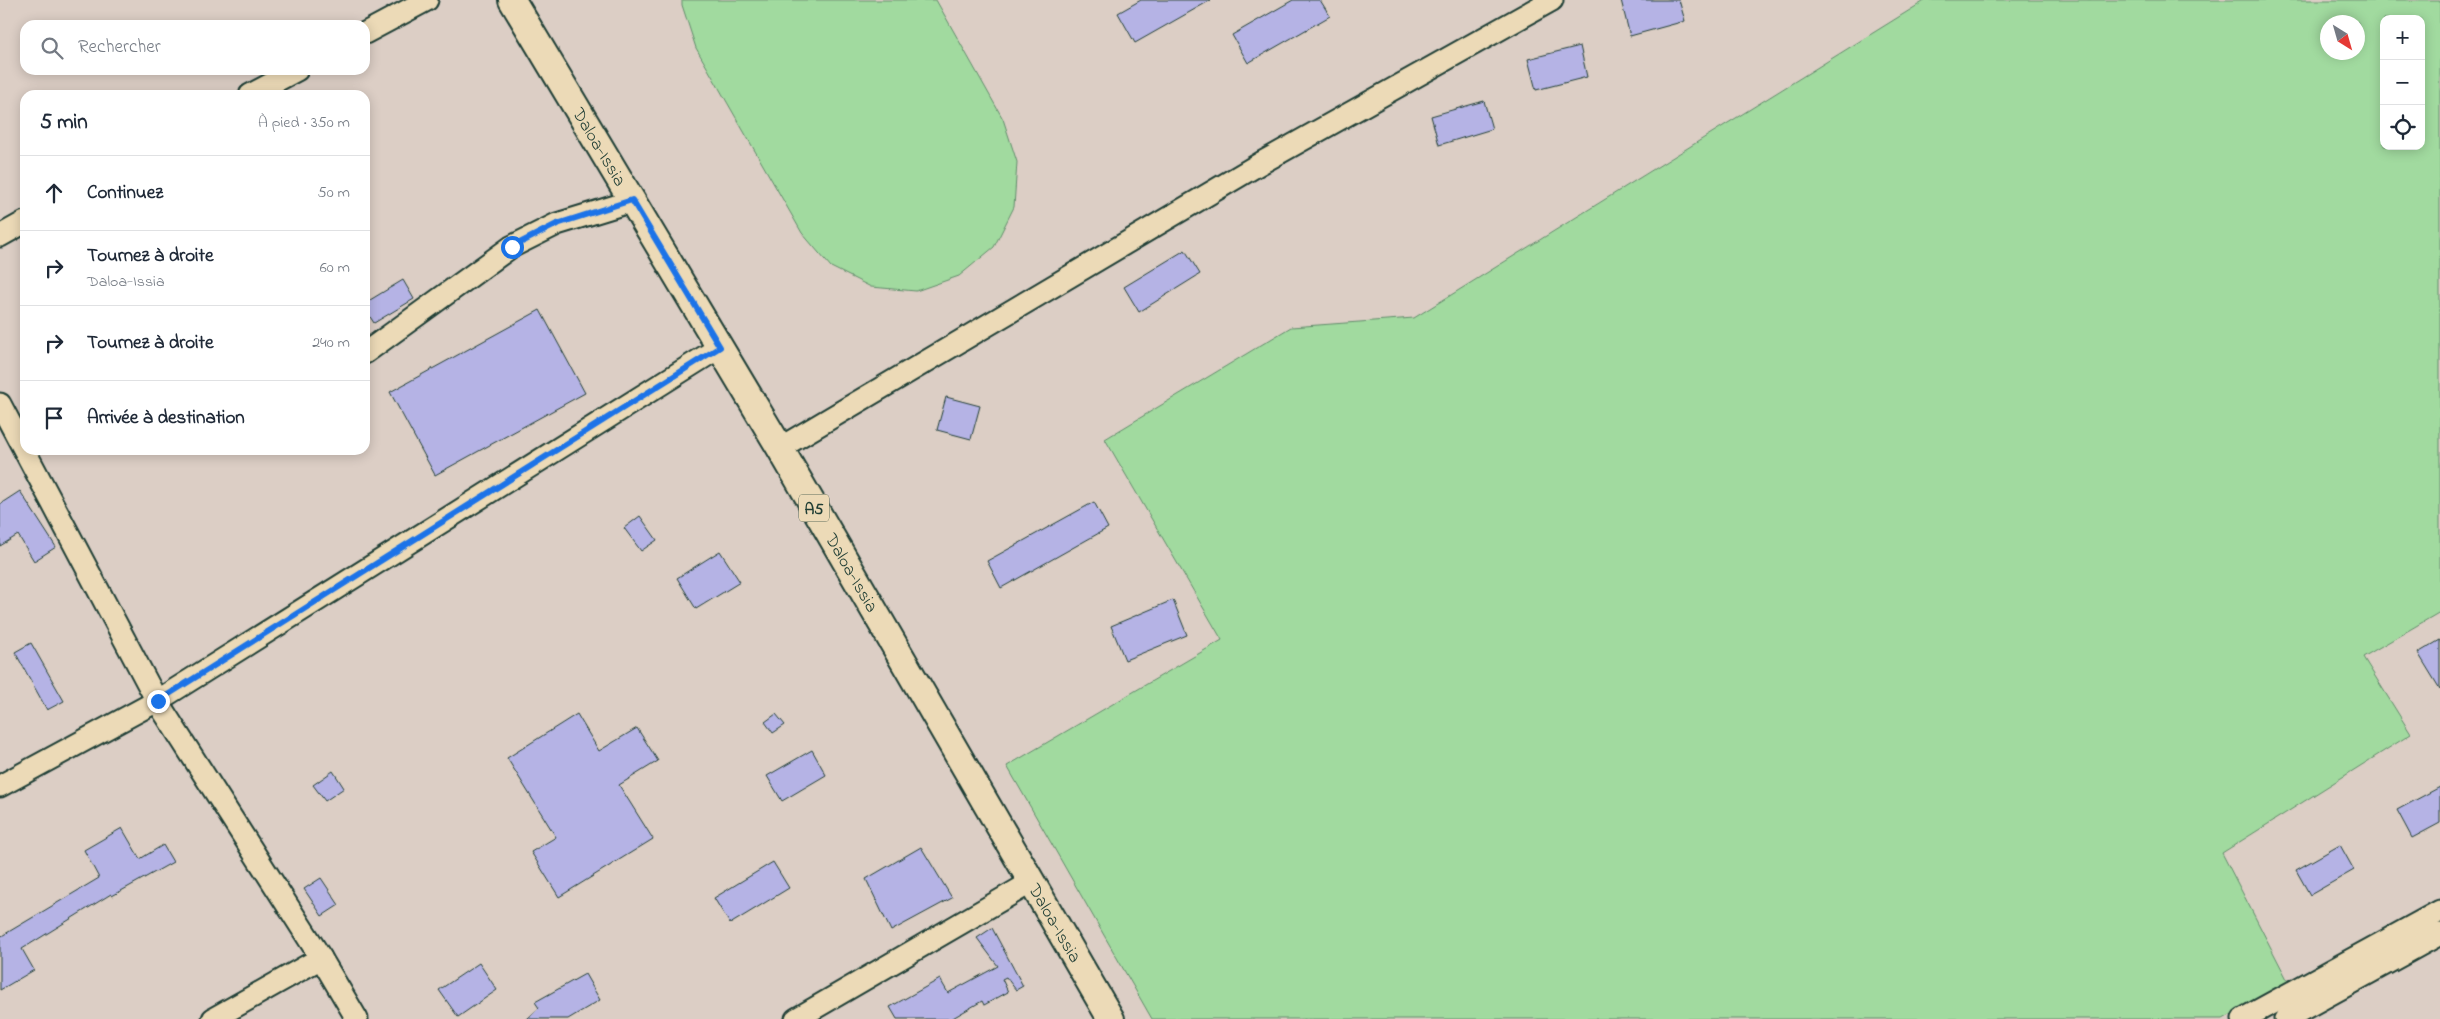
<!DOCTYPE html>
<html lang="fr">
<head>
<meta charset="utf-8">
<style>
	body { margin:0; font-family:"Indie Flower",sans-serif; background:#f6f6f7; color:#1f2937 }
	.controls { position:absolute; right:15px; top:15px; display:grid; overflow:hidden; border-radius:10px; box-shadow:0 2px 12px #0003 }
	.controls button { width:45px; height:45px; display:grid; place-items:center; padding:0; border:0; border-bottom:1px solid #e0e1e3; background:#fff; color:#1f2937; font:25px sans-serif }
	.compass { position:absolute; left:2320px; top:15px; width:45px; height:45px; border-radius:50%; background:#fff; box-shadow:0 2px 12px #0003; rotate:143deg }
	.stop { position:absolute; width:15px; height:15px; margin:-11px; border:4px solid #1a73e8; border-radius:50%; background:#fff }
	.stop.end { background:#1a73e8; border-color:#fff; box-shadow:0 1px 5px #0008 }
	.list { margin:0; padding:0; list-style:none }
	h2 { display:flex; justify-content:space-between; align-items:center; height:65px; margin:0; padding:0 20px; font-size:21px }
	h2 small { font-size:16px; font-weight:400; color:#747a83 }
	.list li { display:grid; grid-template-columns:32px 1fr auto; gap:15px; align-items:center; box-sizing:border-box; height:75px; padding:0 20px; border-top:1px solid #e0e1e3 }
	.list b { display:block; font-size:19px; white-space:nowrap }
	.list p { margin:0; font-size:16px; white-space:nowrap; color:#747a83 }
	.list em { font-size:16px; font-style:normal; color:#747a83 }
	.icon { flex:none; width:28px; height:28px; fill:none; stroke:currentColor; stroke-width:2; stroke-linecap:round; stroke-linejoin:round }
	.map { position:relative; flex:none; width:2440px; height:1019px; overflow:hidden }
	.search { position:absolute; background:#fff; box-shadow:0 2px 12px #0003; left:20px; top:20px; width:350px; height:55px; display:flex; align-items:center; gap:12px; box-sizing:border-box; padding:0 18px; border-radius:15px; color:#747a83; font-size:19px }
	.panel { position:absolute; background:#fff; box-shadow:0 2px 12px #0003; left:20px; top:90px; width:350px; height:365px; border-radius:15px }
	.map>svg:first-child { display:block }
	.green { fill:#a1da9f; stroke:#608c6a; fill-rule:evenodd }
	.building { fill:#b5b3e5; stroke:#1f3d34 }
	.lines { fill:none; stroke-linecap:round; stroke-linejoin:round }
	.minor-casing { stroke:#1f3d34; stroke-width:25 }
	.major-casing { stroke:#1f3d34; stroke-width:30 }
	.minor { stroke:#ecdab7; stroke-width:21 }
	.major { stroke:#ecdab7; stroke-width:26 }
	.route { stroke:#1a73e8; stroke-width:6 }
	.labels { text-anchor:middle; stroke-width:4; stroke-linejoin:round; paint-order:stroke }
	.shield { fill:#ecdab7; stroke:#5c6c5b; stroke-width:1 }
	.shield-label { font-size:16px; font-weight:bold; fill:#1f3d34 }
	.street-label { font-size:18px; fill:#1f3d34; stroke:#ecdab7 }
</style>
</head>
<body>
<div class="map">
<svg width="2440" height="1019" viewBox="0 0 2440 1019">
	<rect width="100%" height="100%" fill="#dccec5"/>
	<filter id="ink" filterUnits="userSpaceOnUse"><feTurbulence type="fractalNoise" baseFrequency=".02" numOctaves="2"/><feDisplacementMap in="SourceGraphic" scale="10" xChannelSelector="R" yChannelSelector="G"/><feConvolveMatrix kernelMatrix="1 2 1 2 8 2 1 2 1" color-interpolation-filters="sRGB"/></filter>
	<g filter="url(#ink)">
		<!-- green -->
		<g class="green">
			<polygon points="682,0 936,0 1003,119 1017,162 1014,207 994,247 959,276 916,291 871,287 831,267 802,233 696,48 682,5"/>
			<path d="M1926,0H2440V612L2363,657L2411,734L2222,853L2289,983L2223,1019H1152L1007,766L1222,640L1105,439L1291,327L1414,318ZM2384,19H2421V146H2384ZM2328,22H2358V52H2328Z"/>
		</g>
		<!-- building -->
		<g class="building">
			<polygon points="1141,0 1211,0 1135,43 1118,13"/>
			<polygon points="1293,0 1320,0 1330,16 1248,63 1232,35"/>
			<polygon points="1621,0 1679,0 1685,21 1630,36"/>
			<polygon points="1580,46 1587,77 1536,90 1528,59"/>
			<polygon points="1484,101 1492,129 1439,145 1431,116"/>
			<polygon points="1185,250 1200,274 1139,312 1124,287"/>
			<polygon points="403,280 414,299 374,323 365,309 365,303"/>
			<polygon points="540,310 585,393 435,475 390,392"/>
			<polygon points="946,397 980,406 971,439 937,430"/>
			<polygon points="20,491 56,547 34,561 18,535 0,546 0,504"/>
			<polygon points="1094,502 1108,528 1001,588 987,561"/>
			<polygon points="640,516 657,540 641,551 624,528"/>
			<polygon points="720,551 740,582 696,609 677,578"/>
			<polygon points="1173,600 1187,635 1125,660 1111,626"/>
			<polygon points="2440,640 2440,689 2418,653"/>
			<polygon points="31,643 64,701 47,710 15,652"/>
			<polygon points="577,714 599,751 637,728 658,761 619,785 653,839 559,897 531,852 556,837 507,758"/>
			<polygon points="776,714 785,725 773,733 765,722"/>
			<polygon points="812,750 826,775 782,801 767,776"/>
			<polygon points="333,771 344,788 325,801 313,785"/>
			<polygon points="2440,787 2440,823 2412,838 2397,810"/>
			<polygon points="122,828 140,859 163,845 173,862 112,896 111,894 22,949 34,970 0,990 0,937 99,878 84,850"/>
			<polygon points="2340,845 2354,870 2310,895 2296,870"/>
			<polygon points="921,847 952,898 891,931 866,879"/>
			<polygon points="773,862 789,888 730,924 714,898"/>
			<polygon points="321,878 339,905 322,916 304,889"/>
			<polygon points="992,928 1023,986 1016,990 1006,977 1002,979 1008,992 984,1005 982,1001 951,1019 897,1019 890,1007 940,979 948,993 998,966 977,938"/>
			<polygon points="479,963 497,990 458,1017 439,990"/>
			<polygon points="585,974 600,1000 568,1019 527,1019 539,1008 535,1002"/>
		</g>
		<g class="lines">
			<!-- minor casing -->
			<g class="minor-casing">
				<g id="minor">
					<polyline points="365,33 427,0"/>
					<polyline points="250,95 297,70"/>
					<polyline points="0,236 25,222"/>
					<polyline points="365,353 511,247 557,224 632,201"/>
					<polyline points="0,404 157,701 321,958 357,1019"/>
					<polyline points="780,448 1261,163 1552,0"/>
					<polyline points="0,786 157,701 720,347"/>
					<polyline points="213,1019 321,958"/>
					<polyline points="796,1019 1030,883"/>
					<polyline points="2243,1019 2440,911"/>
					<polyline points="2285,1019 2440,934"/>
				</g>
			</g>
			<!-- major casing -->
			<g class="major-casing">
				<g id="major">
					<path id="s1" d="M512,0L780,448L1111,1019"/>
				</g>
			</g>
			<!-- minor -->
			<use href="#minor" class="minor"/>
			<!-- major -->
			<use href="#major" class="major"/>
		</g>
	</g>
	<g class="lines" filter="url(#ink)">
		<!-- route -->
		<polyline class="route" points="158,701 720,347 632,200 557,224 512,247"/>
	</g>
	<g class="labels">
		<!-- shield labels -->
		<rect class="shield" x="799" y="494.5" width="30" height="27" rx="4"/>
		<g class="shield-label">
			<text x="814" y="514">A5</text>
		</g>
		<!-- street labels -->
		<g class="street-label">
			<text dy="6" stroke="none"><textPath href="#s1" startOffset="171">Daloa-Issia</textPath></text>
			<text dy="6" stroke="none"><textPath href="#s1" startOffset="666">Daloa-Issia</textPath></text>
			<text dy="6" stroke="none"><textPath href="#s1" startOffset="1071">Daloa-Issia</textPath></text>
		</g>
	</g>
</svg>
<div class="controls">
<button>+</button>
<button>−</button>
<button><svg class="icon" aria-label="locate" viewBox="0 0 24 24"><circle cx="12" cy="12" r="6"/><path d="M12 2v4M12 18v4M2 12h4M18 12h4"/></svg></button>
</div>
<svg class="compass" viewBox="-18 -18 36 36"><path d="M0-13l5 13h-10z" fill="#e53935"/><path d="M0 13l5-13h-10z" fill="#747a83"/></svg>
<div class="stop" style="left:512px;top:247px"></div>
<div class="stop end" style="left:158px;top:701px"></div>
<div class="search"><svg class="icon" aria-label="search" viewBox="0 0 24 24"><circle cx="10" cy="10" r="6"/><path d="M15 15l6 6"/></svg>Rechercher</div>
<section class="panel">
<h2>5 min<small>À pied · 350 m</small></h2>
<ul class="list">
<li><svg class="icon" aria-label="ahead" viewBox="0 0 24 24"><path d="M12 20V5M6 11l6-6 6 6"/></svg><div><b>Continuez</b></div><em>50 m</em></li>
<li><svg class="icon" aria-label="right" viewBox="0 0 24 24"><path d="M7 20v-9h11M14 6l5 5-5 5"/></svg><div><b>Tournez à droite</b><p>Daloa-Issia</p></div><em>60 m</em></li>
<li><svg class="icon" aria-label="right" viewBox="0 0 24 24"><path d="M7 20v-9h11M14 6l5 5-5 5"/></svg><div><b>Tournez à droite</b></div><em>240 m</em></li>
<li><svg class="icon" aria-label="arrive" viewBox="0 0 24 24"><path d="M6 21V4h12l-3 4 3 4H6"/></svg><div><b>Arrivée à destination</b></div></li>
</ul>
</section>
</div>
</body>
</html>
